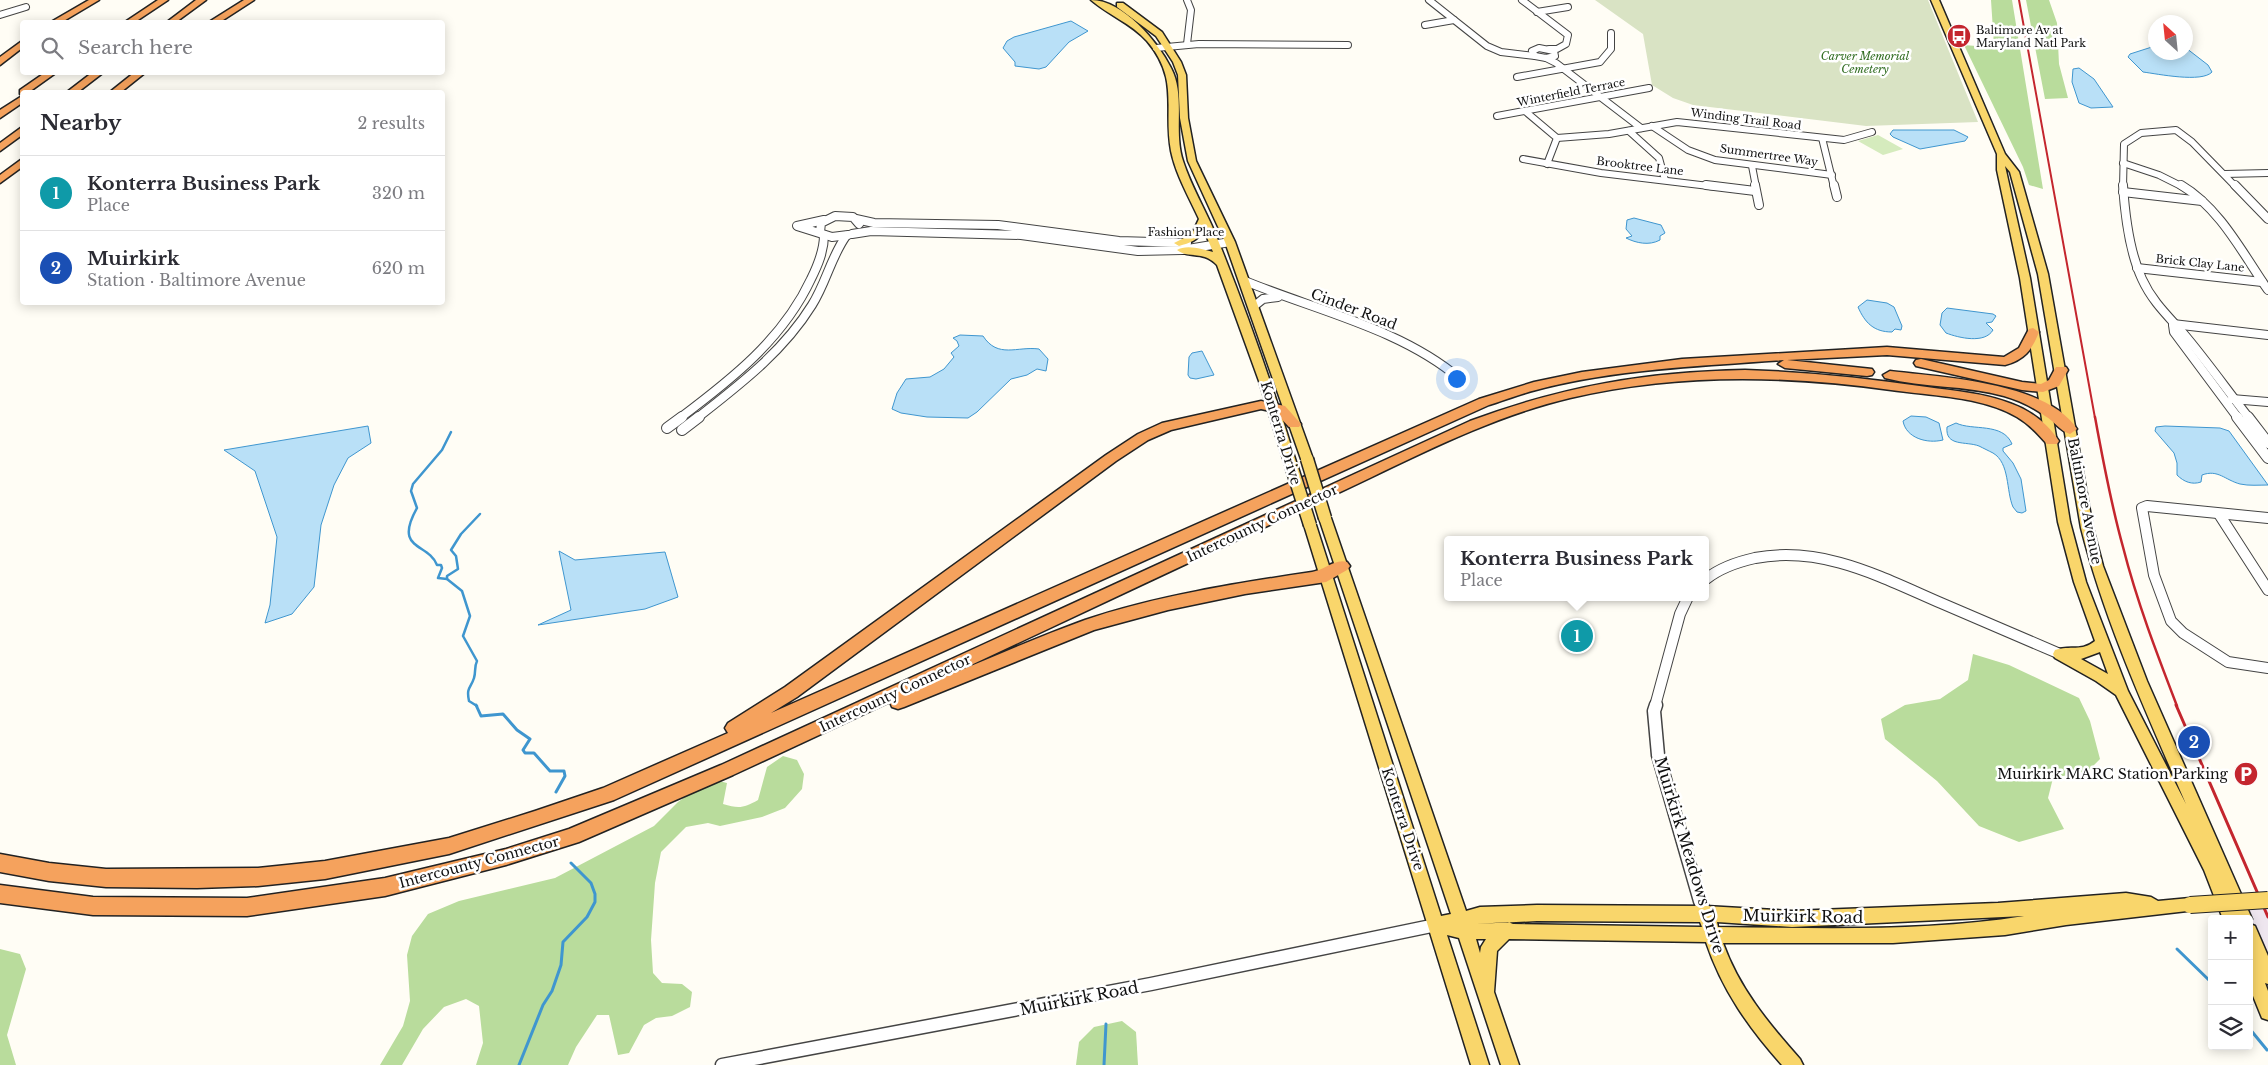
<!DOCTYPE html>
<html lang="en">
<head>
<meta charset="utf-8">
<style>
	body { margin:0; font-family:"Libre Baskerville",serif; background:#f2f2f3; color:#2b2b33 }
	.controls { position:absolute; right:15px; bottom:15px; display:grid; overflow:hidden; border-radius:5px; box-shadow:0 2px 12px #0003 }
	.controls button { width:45px; height:45px; display:grid; place-items:center; padding:0; border:0; border-bottom:1px solid #e1e1e2; background:#fff; color:#2b2b33; font:25px sans-serif }
	.compass { position:absolute; left:2148px; top:15px; width:45px; height:45px; border-radius:50%; background:#fff; box-shadow:0 2px 12px #0003; rotate:333deg }
	.you { position:absolute; left:1456px; top:378px; width:18px; height:18px; margin:-12px; border:4px solid #fff; border-radius:50%; background:#1a73e8; box-shadow:0 0 0 8px #1a73e833 }
	.badge { display:grid; place-items:center; width:32px; height:32px; border-radius:50%; background:#c4262e; color:#fff; font-size:16px; font-weight:700 }
	.pin { position:absolute; translate:-50% -50%; border:2px solid #fff; box-shadow:0 1px 5px #0006 }
	.popup { position:absolute; left:1444px; top:536px; width:265px; height:65px; box-sizing:border-box; display:grid; place-content:center; border-radius:5px; background:#fff; filter:drop-shadow(0 1px 4px #0005); font-size:16px; white-space:nowrap; color:#7c7c81 }
	.popup b { font-size:19px; color:#2b2b33 }
	.popup::after { content:''; position:absolute; left:50%; top:100%; margin-left:-10px; border:10px solid transparent; border-top-color:#fff }
	.list { margin:0; padding:0; list-style:none }
	h2 { display:flex; justify-content:space-between; align-items:center; height:65px; margin:0; padding:0 20px; font-size:21px }
	h2 small { font-size:16px; font-weight:400; color:#7c7c81 }
	.list li { display:grid; grid-template-columns:32px 1fr auto; gap:15px; align-items:center; box-sizing:border-box; height:75px; padding:0 20px; border-top:1px solid #e1e1e2 }
	.list b { display:block; font-size:19px; white-space:nowrap }
	.list p { margin:0; font-size:16px; white-space:nowrap; color:#7c7c81 }
	.list em { font-size:16px; font-style:normal; color:#7c7c81 }
	.icon { flex:none; width:28px; height:28px; fill:none; stroke:currentColor; stroke-width:2; stroke-linecap:round; stroke-linejoin:round }
	.map { position:relative; flex:none; width:2268px; height:1065px; overflow:hidden }
	.search { position:absolute; background:#fff; box-shadow:0 2px 12px #0003; left:20px; top:20px; width:425px; height:55px; display:flex; align-items:center; gap:12px; box-sizing:border-box; padding:0 18px; border-radius:5px; color:#7c7c81; font-size:19px }
	.panel { position:absolute; background:#fff; box-shadow:0 2px 12px #0003; left:20px; top:90px; width:425px; height:215px; border-radius:5px }
	.map>svg:first-child { display:block }
	.industrial { fill:#eee6ef }
	.green { fill:#d5ebbd }
	.forest { fill:#b9dc9c }
	.cemetery { fill:#d9e3c4 }
	.water { fill:#b9e0f7; stroke:#3f96cf }
	.lines { fill:none; stroke-linecap:round; stroke-linejoin:round }
	.stream-far1 { stroke:#3f96cf; stroke-width:2.5 }
	.stream { stroke:#3f96cf; stroke-width:3 }
	.minor-far3-casing { stroke:#444; stroke-width:8 }
	.minor-far2-casing { stroke:#444; stroke-width:10 }
	.minor-far1-casing { stroke:#444; stroke-width:12 }
	.minor-casing { stroke:#444; stroke-width:15 }
	.major-casing { stroke:#222; stroke-width:3 }
	.highway-casing { stroke:#222; stroke-width:3 }
	.minor-far3 { stroke:#fff; stroke-width:6 }
	.minor-far2 { stroke:#fff; stroke-width:8 }
	.minor-far1 { stroke:#fff; stroke-width:10 }
	.minor { stroke:#fff; stroke-width:12 }
	.major { fill:#f9d66b; fill-rule:evenodd }
	.highway { fill:#f5a25d; fill-rule:evenodd }
	.rail-far2 { stroke:#c4262e; stroke-width:2 }
	.rail-far1 { stroke:#c4262e; stroke-width:2.5 }
	.rail { stroke:#c4262e; stroke-width:3 }
	.major-bridge-far1-casing { stroke:#222; stroke-width:15; stroke-linecap:butt }
	.major-bridge-casing { stroke:#222; stroke-width:18; stroke-linecap:butt }
	.major-bridge-far1 { stroke:#f9d66b; stroke-width:12 }
	.major-bridge { stroke:#f9d66b; stroke-width:16 }
	.labels { text-anchor:middle; stroke-width:5; stroke-linejoin:round; paint-order:stroke }
	.far-poi-label { font-size:11px; fill:#111; stroke:#fff; text-anchor:start }
	.far-park-label { font-size:11px; font-style:italic; fill:#2f6b1f; stroke:#fff }
	.far-street-label { font-size:11px; fill:#111; stroke:#fff }
	.street-label { font-size:14px; fill:#111; stroke:#fff }
	.poi-label { font-size:14px; fill:#111; stroke:#fff; text-anchor:end }
	.near-street-label { font-size:16px; fill:#111; stroke:#fff }
</style>
</head>
<body>
<div class="map">
<svg width="2268" height="1065" viewBox="0 0 2268 1065">
	<rect width="100%" height="100%" fill="#fffdf5"/>
	<!-- industrial -->
	<polygon class="industrial" points="2268,900 2268,979 2249,941 2249,919 2231,902"/>
	<!-- green -->
	<polygon class="green" points="1878,135 1903,149 1883,155 1858,141"/>
	<!-- forest -->
	<g class="forest">
		<polygon points="1991,0 2012,0 2043,189 2029,185 2023,167 1964,45 1988,47 1994,46"/>
		<polygon points="2026,0 2049,0 2057,23 2059,64 2068,98 2045,99"/>
		<polygon points="1973,654 2009,665 2079,698 2090,721 2100,759 2088,771 2053,778 2048,798 2064,829 2019,842 1979,826 1937,781 1885,739 1881,719 1905,705 1940,699 1968,680"/>
		<path d="M783,756L797,760L804,774L802,789L785,808L762,817L720,826L708,823L686,827L661,852L655,883L651,940L653,973L662,983L682,984L692,992L690,1007L672,1016L656,1018L644,1025L629,1053L618,1055L609,1015H597L576,1047L568,1065H476L483,1043L479,1006L466,999L444,1007L423,1029L402,1065H380L403,1026L410,1001L407,955L412,936L428,914L459,901L555,878L654,826L678,802L704,784L715,780L727,783L723,804C739,809 744,808 758,800L767,767Z"/>
		<polygon points="0,949 20,954 26,969 7,1035 16,1065 0,1065"/>
		<polygon points="1122,1021 1136,1032 1138,1065 1076,1065 1079,1042 1094,1027"/>
	</g>
	<!-- cemetery -->
	<polygon class="cemetery" points="1595,0 1928,0 1978,122 1866,126 1693,105 1673,98 1652,85 1643,34"/>
	<!-- water -->
	<g class="water">
		<polygon points="1071,21 1088,31 1069,42 1046,67 1039,69 1015,66 1015,62 1003,48 1007,41 1014,37"/>
		<path d="M2155,46L2156,52H2186V48L2208,65L2212,72C2202,83 2158,74 2143,72L2128,57L2130,54Z"/>
		<polygon points="2079,68 2094,79 2113,107 2091,108 2079,103 2072,82 2073,69"/>
		<polygon points="1893,130 1954,130 1968,137 1965,141 1920,149 1893,137 1890,134"/>
		<path d="M1634,218L1661,225L1665,233L1660,236V240C1649,246 1636,243 1626,238L1632,236L1626,229L1627,220Z"/>
		<path d="M1867,300L1887,303L1894,307L1902,326L1901,330L1895,329L1892,332C1874,332 1865,323 1858,307Z"/>
		<path d="M1947,308L1993,314L1996,316L1992,322L1986,323L1993,330C1985,344 1959,338 1946,333L1940,325L1942,313Z"/>
		<path d="M960,335L983,336C998,359 1017,346 1039,349L1048,359L1046,371L1037,369L1027,375L1011,379L977,412L968,418L927,417L901,413L892,409L897,393L906,379L930,377L944,369L954,357L951,353L959,346L957,341L953,338Z"/>
		<polygon points="1202,351 1214,375 1196,379 1190,378 1188,375 1189,357 1192,353"/>
		<path d="M1911,416L1926,417L1939,423L1943,440C1927,444 1906,438 1903,421Z"/>
		<path d="M1956,423C1972,431 2003,422 2012,444L2003,448V451L2013,463L2021,479L2026,511L2022,513L2017,512L2013,507C2006,491 2010,463 1993,453C1989,451 1983,448 1979,446C1966,441 1945,447 1947,427Z"/>
		<polygon points="368,426 371,443 348,458 334,485 321,525 314,587 292,614 265,623 270,605 277,537 255,471 224,450"/>
		<path d="M2165,426L2220,428L2229,431L2268,485C2259,485 2249,486 2240,484C2225,480 2218,469 2202,475L2201,482C2192,485 2184,482 2177,475V463L2174,453L2155,431L2156,427Z"/>
		<polygon points="559,551 575,560 665,552 678,597 645,609 538,625 571,610"/>
	</g>
	<g class="lines">
		<!-- stream-far1 -->
		<g class="stream-far1">
			<path d="M451,432L442,450L413,484L411,491L417,508C393,551 428,542 437,565H441L442,568L438,578L447,579L462,591L470,616L463,636L477,661C474,667 476,672 474,678C471,688 466,687 469,701L477,706"/>
			<polyline points="447,579 447,576 458,569 456,556 451,550 461,534 480,514"/>
		</g>
		<!-- stream -->
		<g class="stream">
			<polyline points="476,705 481,716 503,714 517,730 530,739 523,750 525,753 534,753 550,771 564,771 565,776 556,792"/>
			<polyline points="2177,949 2212,983"/>
			<polyline points="2249,1028 2267,1050"/>
			<polyline points="519,1065 543,1005 552,991 561,965 563,942 587,917 595,902 595,894 591,883 571,863"/>
			<polyline points="1104,1065 1106,1024"/>
		</g>
		<!-- minor-far3 casing -->
		<g class="minor-far3-casing">
			<g id="minor-far3">
				<polyline points="1187,0 1191,10 1187,44"/>
				<polyline points="1429,0 1487,46 1501,52 1535,56"/>
				<polyline points="1522,0 1568,35 1566,44 1557,49 1549,49"/>
				<polyline points="1537,12 1568,7"/>
				<polyline points="0,15 26,7"/>
				<polyline points="1425,25 1454,20"/>
				<polyline points="1156,48 1199,44 1348,45"/>
				<polygon points="1539,48 1554,51 1555,56 1546,58 1535,56 1532,51"/>
				<polyline points="1546,58 1556,63 1641,128"/>
				<polyline points="1517,77 1600,62 1611,49 1611,33"/>
				<polyline points="1525,111 1557,138 1547,164"/>
				<polyline points="1497,116 1649,88"/>
				<polyline points="1652,126 1688,150 1715,160 1832,175"/>
				<polyline points="1629,131 1659,158 1665,180"/>
				<polyline points="1557,138 1609,134 1677,122 1844,140 1872,132"/>
				<polyline points="1822,138 1834,187"/>
				<polyline points="1523,159 1601,173 1717,187"/>
				<polyline points="2123,163 2159,175 2183,187"/>
				<polyline points="1752,166 1756,187"/>
				<polyline points="2225,174 2268,173"/>
				<polyline points="2123,187 2124,144 2141,133 2176,130 2192,142 2236,187"/>
			</g>
		</g>
		<!-- minor-far2 casing -->
		<g class="minor-far2-casing">
			<g id="minor-far2">
				<polyline points="1706,185 1755,191"/>
				<polyline points="1755,185 1759,205"/>
				<polyline points="1834,185 1837,197"/>
				<path d="M2123,185C2125,216 2129,251 2142,279C2152,301 2167,315 2183,333C2206,360 2227,390 2249,418"/>
				<path d="M2181,185C2220,208 2243,254 2268,290"/>
				<polyline points="2235,185 2268,219"/>
				<polyline points="2123,192 2202,201"/>
				<polyline points="856,219 874,223 998,225 1119,241 1187,243"/>
				<polyline points="824,220 797,226 832,237 848,235"/>
				<polyline points="820,232 821,223 835,216 853,217 859,224"/>
				<polyline points="852,234 871,231 1021,235 1138,251 1182,250 1230,242"/>
				<polyline points="2137,268 2262,282"/>
				<path d="M1245,281C1315,310 1402,329 1460,379"/>
				<polyline points="1253,307 1263,299 1278,297"/>
				<polyline points="2173,324 2268,335"/>
				<polyline points="2173,325 2174,332 2238,418"/>
				<polyline points="2232,399 2268,402"/>
				<path d="M680,418C732,379 783,339 811,279C818,265 824,251 824,235"/>
				<path d="M697,418C739,385 783,352 812,305C826,283 831,257 846,236"/>
			</g>
		</g>
		<!-- minor-far1 casing -->
		<g class="minor-far1-casing">
			<g id="minor-far1">
				<polyline points="2237,417 2268,458"/>
				<polyline points="2248,417 2268,443"/>
				<polyline points="667,428 682,417"/>
				<polyline points="682,430 699,417"/>
				<polyline points="2219,514 2268,590"/>
				<polyline points="2268,518 2147,506 2142,508 2154,575 2171,621 2183,633 2228,662 2268,668"/>
				<path d="M1706,579C1720,568 1737,562 1755,558C1822,545 1881,577 1941,603C1980,620 2020,637 2060,654"/>
				<polyline points="1655,706 1680,614 1688,597"/>
			</g>
		</g>
		<!-- minor casing -->
		<g class="minor-casing">
			<g id="minor">
				<polyline points="1656,705 1654,711 1658,755 1700,901 1706,914"/>
				<polyline points="722,1065 1151,984 1436,925"/>
			</g>
		</g>
		<!-- major casing -->
		<g class="major-casing">
			<g id="major">
				<path d="M1091,0C1123,0 1158,42 1171,68C1186,96 1173,131 1183,161C1191,186 1205,209 1215,233C1246,309 1273,387 1297,465L1295,468H1287L1285,465L1259,381L1217,265C1203,250 1188,259 1177,250C1186,244 1203,249 1213,252L1204,230C1198,240 1190,243 1179,246L1174,243L1192,234L1199,219C1189,197 1176,175 1171,151C1163,108 1180,80 1147,41C1131,23 1108,15 1091,0Z"/>
				<path d="M1931,0H1939L2005,154L2019,172L2048,274L2093,528L2103,566L2147,681L2252,919L2250,924L2255,926L2268,956V984L2265,983L2268,991V1020L2262,1018L2249,986V956L2252,957L2249,951V919H2223L2204,870L2116,695L2096,681L2055,658L2053,654L2055,650C2070,645 2082,652 2095,641L2074,582L2058,522L2020,278L1997,170V154ZM2005,166L2010,172L2038,274L2081,528C2105,623 2147,714 2186,804L2128,691L2086,582L2070,522L2030,278ZM2100,652L2108,674L2081,659Z"/>
				<polygon points="1117,3 1123,3 1162,32 1181,62 1186,75 1188,118 1196,161 1235,242 1313,459 1311,462 1307,463 1301,459 1225,242 1188,161 1180,118 1178,75 1173,62 1156,36 1117,7"/>
				<path d="M1325,514L1331,518L1466,911L1480,907L1537,905L1706,906L1792,911L1998,903L2126,893L2151,897L2158,901L2190,898L2196,900L2198,905L2196,910L2066,925L2005,935L1893,943H1723C1739,988 1768,1023 1800,1059L1803,1065H1782C1749,1028 1722,990 1706,942L1509,939L1497,951L1494,992L1519,1065H1501L1459,938L1447,935L1489,1065H1471L1304,525L1310,521L1316,525L1441,916L1451,914L1319,518ZM2024,916C1926,932 1817,928 1718,927L1717,922L1792,927ZM1537,921L1700,922L1702,927L1513,924L1508,922L1476,924ZM1476,939H1486L1481,947L1480,953Z"/>
			</g>
		</g>
		<!-- highway casing -->
		<g class="highway-casing">
			<g id="highway">
				<polygon points="89,0 99,0 62,22 51,22"/>
				<polygon points="158,0 168,0 135,22 125,22"/>
				<polygon points="196,0 206,0 176,22 167,22"/>
				<polygon points="244,0 254,0 220,22 209,22"/>
				<polygon points="22,41 22,48 0,65 0,57"/>
				<polygon points="46,72 57,72 29,92 20,94 20,90"/>
				<polygon points="93,72 104,72 78,92 67,92"/>
				<polygon points="135,72 146,72 121,92 110,92"/>
				<polygon points="22,96 22,103 0,118 0,110"/>
				<polygon points="22,127 22,135 0,151 0,143"/>
				<polygon points="22,159 22,167 0,183 0,175"/>
				<path d="M2033,328L2039,332C2032,350 2024,360 2005,365L1887,355L1787,360L1872,369L1874,372L1872,375L1867,376L1785,368L1778,364L1784,360C1703,366 1614,369 1536,390C1520,394 1505,400 1489,405L614,800L449,854L325,879L258,886L197,888L106,887L49,881L0,872V854L49,863L106,869L258,868L325,861L449,838L535,811L603,788L728,733L725,728L728,723L785,687L1106,455L1138,434L1162,423L1261,401L1285,406L1301,424L1299,427H1289L1275,412L1261,409L1171,430L1148,440L1116,461L797,697L771,713L1479,399L1534,382L1582,372L1682,359L1887,347L2004,357L2019,348L2029,329Z"/>
				<polygon points="1921,359 2022,382 2041,384 2049,380 2056,367 2066,367 2068,370 2059,386 2043,392 2022,390 1916,366 1914,363 1916,360"/>
				<path d="M1745,370C1806,372 1866,378 1927,387C1955,391 1985,393 2012,404C2031,411 2048,424 2059,441L2057,444H2047C2038,434 2029,424 2017,417C1981,396 1932,396 1891,390C1785,375 1675,373 1570,398C1482,419 1402,464 1321,501C1198,558 1076,616 954,673C997,655 1041,636 1085,620C1155,596 1238,583 1312,572C1324,570 1336,558 1347,562L1350,566L1347,570L1326,582L1245,594L1168,610L1094,630L904,707L898,709L892,707L890,702L733,775L579,842L506,865L385,896L247,916L93,915L0,903V885L93,897L247,898L385,878L506,849L569,829L721,765L1470,421C1564,386 1646,372 1745,370Z"/>
				<path d="M1890,371C1940,377 2047,382 2077,429L2070,434C2060,431 2054,421 2045,416C2033,407 2018,400 2004,396C1965,385 1924,388 1885,378L1883,375Z"/>
			</g>
		</g>
		<!-- minor-far3 -->
		<use href="#minor-far3" class="minor-far3"/>
		<!-- minor-far2 -->
		<use href="#minor-far2" class="minor-far2"/>
		<!-- minor-far1 -->
		<use href="#minor-far1" class="minor-far1"/>
		<!-- minor -->
		<use href="#minor" class="minor"/>
		<!-- major -->
		<use href="#major" class="major"/>
		<!-- highway -->
		<use href="#highway" class="highway"/>
		<!-- rail-far2 -->
		<polyline class="rail-far2" points="2019,0 2095,418"/>
		<!-- rail-far1 -->
		<path class="rail-far1" d="M2095,417C2103,461 2111,504 2123,547C2137,602 2157,654 2177,706"/>
		<!-- rail -->
		<polyline class="rail" points="2176,705 2268,917"/>
		<!-- major-bridge-far1 casing -->
		<g class="major-bridge-far1-casing">
			<g id="major-bridge-far1">
				<polyline points="1307,459 1325,518"/>
				<polyline points="1291,465 1310,525"/>
			</g>
		</g>
		<!-- major-bridge casing -->
		<g class="major-bridge-casing">
			<polyline id="major-bridge" points="2190,905 2268,900"/>
		</g>
		<!-- major-bridge-far1 -->
		<use href="#major-bridge-far1" class="major-bridge-far1"/>
		<!-- major-bridge -->
		<use href="#major-bridge" class="major-bridge"/>
	</g>
	<!-- icons -->
	<defs>
		<g id="bus-disc" transform="scale(1.25)"><circle r="9.5" fill="#c4262e" stroke="#fff"/><path d="M-5-6H5V4H4V6H2V4H-2V6H-4V4H-5ZM-3.5-4V0h7V-4ZM-3.5 1.2v1.5H-2V1.2ZM2 1.2v1.5H3.5V1.2Z" fill="#fff"/></g>
		<g id="parking-disc" transform="scale(1.25)"><circle r="9.5" fill="#c4262e" stroke="#fff"/><path d="M-3.5-5.5H1a3.5 3.5 0 0 1 0 7H-1V5.5H-3.5ZM-1-3.4V-.6H.8a1.4 1.4 0 0 0 0-2.8Z" fill="#fff"/></g>
	</defs>
	<g fill-rule="evenodd">
		<use href="#bus-disc" x="1959" y="36"/>
		<use href="#parking-disc" x="2246" y="774"/>
	</g>
	<g class="labels">
		<!-- far-poi labels -->
		<g class="far-poi-label">
			<text x="1976" y="34">Baltimore Av at<tspan x="1976" dy="13">Maryland Natl Park</tspan></text>
		</g>
		<!-- far-park labels -->
		<g class="far-park-label">
			<text x="1865" y="60">Carver Memorial<tspan x="1865" dy="13">Cemetery</tspan></text>
		</g>
		<!-- far-street labels -->
		<g class="far-street-label">
			<text transform="translate(1571 92) rotate(-11)" y="4">Winterfield Terrace</text>
			<text transform="translate(1746 119) rotate(7)" y="4">Winding Trail Road</text>
			<text transform="translate(1769 155) rotate(8)" y="4">Summertree Way</text>
			<text transform="translate(1640 166) rotate(7)" y="4">Brooktree Lane</text>
			<text x="1186" y="236">Fashion Place</text>
			<text transform="translate(2200 263) rotate(6)" y="4">Brick Clay Lane</text>
		</g>
		<!-- street labels -->
		<g class="street-label">
			<text transform="translate(1354 309) rotate(21)" y="5">Cinder Road</text>
			<text transform="translate(1281 433) rotate(73)" y="5">Konterra Drive</text>
			<text transform="translate(2085 501) rotate(79)" y="5">Baltimore Avenue</text>
			<text transform="translate(1262 523) rotate(-25)" y="5">Intercounty Connector</text>
			<text transform="translate(895 693) rotate(-25)" y="5">Intercounty Connector</text>
			<text transform="translate(1403 819) rotate(72)" y="5">Konterra Drive</text>
			<text transform="translate(479 862) rotate(-15)" y="5">Intercounty Connector</text>
		</g>
		<!-- poi labels -->
		<g class="poi-label">
			<text x="2228" y="779">Muirkirk MARC Station Parking</text>
		</g>
		<!-- near-street labels -->
		<g class="near-street-label">
			<text transform="translate(1690 855) rotate(73)" y="6">Muirkirk Meadows Drive</text>
			<text transform="translate(1803 916) rotate(1)" y="6">Muirkirk Road</text>
			<text transform="translate(1079 998) rotate(-11)" y="6">Muirkirk Road</text>
		</g>
	</g>
</svg>
<div class="controls">
<button>+</button>
<button>−</button>
<button><svg class="icon" aria-label="layers" viewBox="0 0 24 24"><path d="M12 4l9 5-9 5-9-5zM3 14l9 5 9-5"/></svg></button>
</div>
<svg class="compass" viewBox="-18 -18 36 36"><path d="M0-13l5 13h-10z" fill="#e53935"/><path d="M0 13l5-13h-10z" fill="#7c7c81"/></svg>
<div class="you"></div>
<div class="pin badge" style="left:1577px;top:636px;background:#0f9aa8">1</div>
<div class="popup"><b>Konterra Business Park</b>Place</div>
<div class="pin badge" style="left:2194px;top:742px;background:#1a4fb4">2</div>
<div class="search"><svg class="icon" aria-label="search" viewBox="0 0 24 24"><circle cx="10" cy="10" r="6"/><path d="M15 15l6 6"/></svg>Search here</div>
<section class="panel">
<h2>Nearby<small>2 results</small></h2>
<ul class="list">
<li><span class="badge" style="background:#0f9aa8">1</span><div><b>Konterra Business Park</b><p>Place</p></div><em>320 m</em></li>
<li><span class="badge" style="background:#1a4fb4">2</span><div><b>Muirkirk</b><p>Station · Baltimore Avenue</p></div><em>620 m</em></li>
</ul>
</section>
</div>
</body>
</html>
